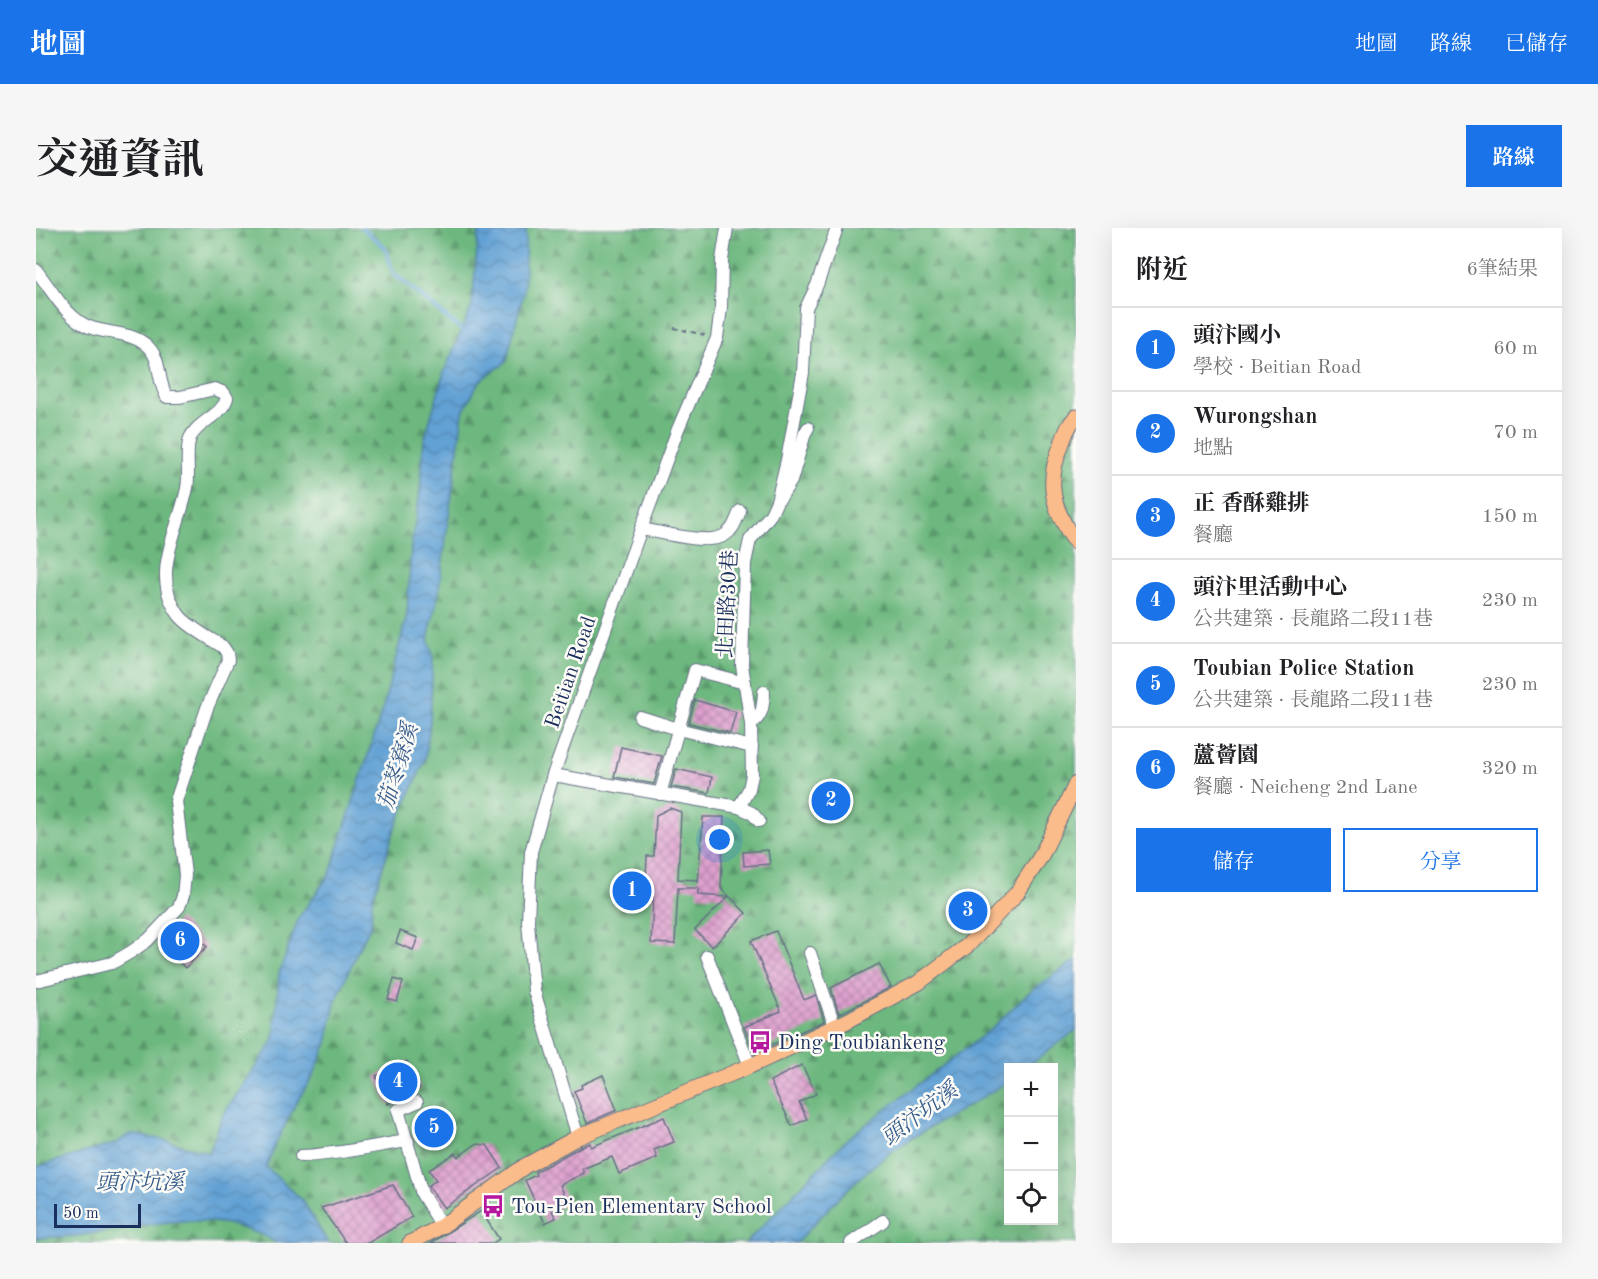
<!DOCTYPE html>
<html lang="zh-TW">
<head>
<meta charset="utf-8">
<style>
	body { margin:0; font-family:"Old Standard TT","Noto Serif TC",serif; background:#f6f6f6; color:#202124 }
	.controls { position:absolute; right:18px; bottom:18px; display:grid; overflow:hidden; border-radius:0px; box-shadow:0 6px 24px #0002 }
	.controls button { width:54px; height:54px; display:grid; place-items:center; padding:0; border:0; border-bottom:2px solid #e0e0e0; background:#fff; color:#202124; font:30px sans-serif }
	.scale { position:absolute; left:18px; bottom:15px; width:87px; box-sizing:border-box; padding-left:6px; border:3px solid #1b2f5e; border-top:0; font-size:16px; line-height:21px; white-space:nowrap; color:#1b2f5e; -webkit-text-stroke:4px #fdfcf7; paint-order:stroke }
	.you { position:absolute; left:684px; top:612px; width:21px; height:21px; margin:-15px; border:4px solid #fff; border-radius:50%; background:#1a73e8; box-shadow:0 0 0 9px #1a73e833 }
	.badge { display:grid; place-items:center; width:39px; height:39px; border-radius:50%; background:#1a73e8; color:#fff; font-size:20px; font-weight:700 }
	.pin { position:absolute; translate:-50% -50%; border:3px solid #fff; box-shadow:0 2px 6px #0006 }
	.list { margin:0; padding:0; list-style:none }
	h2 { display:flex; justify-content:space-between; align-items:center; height:78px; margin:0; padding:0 24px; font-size:26px }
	h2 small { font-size:20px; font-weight:400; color:#757577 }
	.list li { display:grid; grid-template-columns:39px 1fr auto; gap:18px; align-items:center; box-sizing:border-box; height:84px; padding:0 24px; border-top:2px solid #e0e0e0 }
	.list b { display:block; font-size:22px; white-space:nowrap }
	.list p { margin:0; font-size:20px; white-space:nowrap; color:#757577 }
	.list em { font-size:20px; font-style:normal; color:#757577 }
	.actions { display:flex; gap:12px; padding:18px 24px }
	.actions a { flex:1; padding:14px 0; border:2px solid #1a73e8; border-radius:0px; text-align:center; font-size:21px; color:#1a73e8 }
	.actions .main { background:#1a73e8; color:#fff }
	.icon { flex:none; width:33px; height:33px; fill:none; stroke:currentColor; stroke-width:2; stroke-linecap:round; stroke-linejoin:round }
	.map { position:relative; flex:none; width:1040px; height:1015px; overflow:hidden; border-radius:0px }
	header { display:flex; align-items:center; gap:36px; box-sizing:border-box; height:84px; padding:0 30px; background:#1a73e8; color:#fff }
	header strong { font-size:28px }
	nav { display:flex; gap:33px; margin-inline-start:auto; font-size:21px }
	.intro { display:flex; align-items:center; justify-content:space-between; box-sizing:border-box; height:144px; padding:0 36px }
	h1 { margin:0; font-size:42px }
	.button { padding:15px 27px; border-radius:0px; background:#1a73e8; color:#fff; font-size:21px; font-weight:700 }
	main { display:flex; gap:36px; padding:0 36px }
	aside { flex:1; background:#fff; border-radius:0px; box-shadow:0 6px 24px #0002 }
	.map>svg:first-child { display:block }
	.forest { fill:url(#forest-firs); stroke:#44746e; stroke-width:1.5; fill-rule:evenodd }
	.water { fill:url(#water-waves); stroke:#3e6899; stroke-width:1.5 }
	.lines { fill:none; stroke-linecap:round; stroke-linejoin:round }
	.stream { stroke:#62a1d4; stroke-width:4 }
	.building { fill:url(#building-cross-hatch) }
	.minor-casing { stroke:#656f84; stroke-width:14 }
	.major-casing { stroke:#656f84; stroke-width:17 }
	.path { stroke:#656f84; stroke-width:2; stroke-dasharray:4.5 4.5; stroke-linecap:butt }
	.minor { stroke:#fff; stroke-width:12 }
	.major { stroke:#fabc8b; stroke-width:15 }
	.labels { text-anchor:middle; stroke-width:5; stroke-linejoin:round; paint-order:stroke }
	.street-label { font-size:21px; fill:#1b2f5e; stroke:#fdfcf7 }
	.poi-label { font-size:21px; fill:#1b2f5e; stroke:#fdfcf7; text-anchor:start }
	.water-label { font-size:22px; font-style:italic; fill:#375d8d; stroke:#fdfcf7 }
</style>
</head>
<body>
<header>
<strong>地圖</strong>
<nav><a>地圖</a><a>路線</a><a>已儲存</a></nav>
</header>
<div class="intro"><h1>交通資訊</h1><a class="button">路線</a></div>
<main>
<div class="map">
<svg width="1040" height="1015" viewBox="0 0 1040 1015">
	<defs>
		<pattern id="forest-firs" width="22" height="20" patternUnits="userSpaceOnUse" patternTransform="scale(1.5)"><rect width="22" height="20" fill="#6db87f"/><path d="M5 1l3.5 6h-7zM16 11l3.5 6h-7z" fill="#59966b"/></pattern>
		<pattern id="water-waves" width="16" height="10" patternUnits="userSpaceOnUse" patternTransform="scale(1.5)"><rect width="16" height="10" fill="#62a1d4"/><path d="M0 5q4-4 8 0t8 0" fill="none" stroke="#5084af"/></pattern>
		<pattern id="building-cross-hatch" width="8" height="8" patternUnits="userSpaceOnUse" patternTransform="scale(1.5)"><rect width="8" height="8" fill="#dea0ce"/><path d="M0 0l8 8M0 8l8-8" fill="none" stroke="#b383aa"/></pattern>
	</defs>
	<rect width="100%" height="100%" fill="#fdfcf7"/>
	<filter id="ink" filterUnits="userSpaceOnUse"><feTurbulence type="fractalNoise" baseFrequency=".0167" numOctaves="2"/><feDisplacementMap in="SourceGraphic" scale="12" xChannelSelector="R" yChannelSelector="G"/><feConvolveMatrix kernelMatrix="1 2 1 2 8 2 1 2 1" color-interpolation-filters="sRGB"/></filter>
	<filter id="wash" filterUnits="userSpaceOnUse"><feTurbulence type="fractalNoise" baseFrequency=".008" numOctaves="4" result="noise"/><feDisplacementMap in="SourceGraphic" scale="24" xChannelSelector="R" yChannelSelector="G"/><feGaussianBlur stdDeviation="1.35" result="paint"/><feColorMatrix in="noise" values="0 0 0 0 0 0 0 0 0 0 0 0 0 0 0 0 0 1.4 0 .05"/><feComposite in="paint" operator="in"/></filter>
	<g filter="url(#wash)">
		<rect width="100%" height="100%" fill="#eee6ca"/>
		<!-- forest -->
		<path class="forest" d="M0,0H1040V1015H0ZM972,840H1017V992H972Z"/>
		<!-- water -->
		<g class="water">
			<path d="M443,0H490L488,62L470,134L443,154L427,184L402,368L392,411L397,428L394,494L389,532L359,600L336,673L335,697L321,724L299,775L291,815L277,848L260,875L239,917L230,939L266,972L292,1015H240C233,1009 224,1006 215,1003C161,981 101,1000 46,1007C31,1009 15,1009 0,1010V939L81,915L93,906L129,912L173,925L187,887L238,812L243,746L263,689L294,646L347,480L371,387L375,320L384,265L388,213L408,144L436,78Z"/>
			<path d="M1040,732V802L991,839L972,840V853C938,877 899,894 865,917C824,944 793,980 760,1015H710L811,911L954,802L991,766Z"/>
		</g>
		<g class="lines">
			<!-- stream -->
			<polyline class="stream" points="326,0 349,19 357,45 428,104"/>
		</g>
		<g id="blocks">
			<!-- building -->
			<g class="building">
				<polygon points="659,472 700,484 694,505 653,495"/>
				<polygon points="585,519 626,528 618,556 578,549"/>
				<polygon points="640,541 676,549 673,565 635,559"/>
				<polygon points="634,580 645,584 642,651 662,652 662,655 667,589 688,589 685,660 710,685 676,719 659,702 692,669 662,667 662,660 642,660 639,716 615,715 617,669 609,669 611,628 618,628 620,587"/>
				<polygon points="732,622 734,636 708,638 707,624"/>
				<polygon points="143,691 171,719 149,740 123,713"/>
				<polygon points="364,703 382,710 377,722 360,715"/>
				<polygon points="740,703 768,772 780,767 788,793 718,825 708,799 745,783 715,713"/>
				<polygon points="843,736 855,759 803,786 795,760"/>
				<polygon points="358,751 367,754 361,774 352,771"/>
				<polygon points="371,833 384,860 378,862 379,865 352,876 340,848"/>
				<polygon points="766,837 780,866 763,874 771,891 756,898 734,853"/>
				<polygon points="567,847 581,882 551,895 538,863 546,860 545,857"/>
				<polygon points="401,883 412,909 396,916 384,890"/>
				<polygon points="628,889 638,914 618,922 621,930 583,946 576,929 546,941 548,945 524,957 532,975 516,983 520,990 509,995 489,952 500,947 499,944 546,918 554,915 555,919"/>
				<polygon points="440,916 451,917 466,940 408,980 392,958 400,952 393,942 419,925 422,929"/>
				<polygon points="357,957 376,989 332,1015 310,1015 285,980"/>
				<polygon points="445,983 463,1011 457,1015 395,1015"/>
			</g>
		</g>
	</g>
	<g filter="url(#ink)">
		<use href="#blocks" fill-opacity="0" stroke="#656f84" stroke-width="1.5"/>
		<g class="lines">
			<!-- minor casing -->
			<g class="minor-casing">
				<g id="minor">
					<path d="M0,42C16,62 31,92 56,100C74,106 93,104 109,116C127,130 120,152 131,169H144L179,161L188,165L191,170C186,188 162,193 154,210C149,222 154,246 151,260C143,302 113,347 143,387C151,398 175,411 187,419L191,425L192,432L171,480L140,573L149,647L147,668L143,679L112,712L95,724L76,735L0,753"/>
					<polyline points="744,270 755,253 769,205 772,200"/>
					<path d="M605,301C624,304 673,318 689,307C698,301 700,292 704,283"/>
					<polyline points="604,489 642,501 716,519"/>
					<path d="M715,496C727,488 727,478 728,464"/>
					<polyline points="517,547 703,579 713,561 716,547 715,496 706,437 709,335 714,312 735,286 741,273 751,232 767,145 770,80 781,57 801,0"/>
					<polyline points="624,566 659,442 709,455"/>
					<polyline points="703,579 716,585 723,593"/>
					<polyline points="774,725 799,799"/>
					<polyline points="671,728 714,838"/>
					<polyline points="381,874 362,882 386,966 406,998"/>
					<polyline points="542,909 498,763 492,694 495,624 517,547 605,301 642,201 681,110 685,80 686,32 691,0"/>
					<path d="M265,928C301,927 336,918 372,913"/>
					<polyline points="815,1015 847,993"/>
				</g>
			</g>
			<!-- major casing -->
			<g class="major-casing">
				<g id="major">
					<path d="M1040,189C1032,197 1029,207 1025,218C1009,256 1017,282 1040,315"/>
					<polyline points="374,1015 406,998 489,938 542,909 714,838 811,793 882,755 932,717 981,665 1005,628 1040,556"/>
				</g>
			</g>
			<!-- path -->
			<polyline class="path" points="638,100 669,107"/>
			<!-- minor -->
			<use href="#minor" class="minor"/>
			<!-- major -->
			<use href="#major" class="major"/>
		</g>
	</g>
	<!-- icons -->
	<defs>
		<g id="bus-bare" transform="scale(1.8)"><path d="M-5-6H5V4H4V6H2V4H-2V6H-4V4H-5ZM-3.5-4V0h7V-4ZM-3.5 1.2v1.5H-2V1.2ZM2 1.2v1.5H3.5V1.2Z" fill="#b5179e" stroke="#fdfcf7" stroke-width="2.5" paint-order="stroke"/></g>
	</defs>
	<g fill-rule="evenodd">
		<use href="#bus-bare" x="724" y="814"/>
		<use href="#bus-bare" x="457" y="978"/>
	</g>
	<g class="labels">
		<!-- street labels -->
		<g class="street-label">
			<text transform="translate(691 376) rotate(-87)" y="7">北田路30巷</text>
			<text transform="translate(534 444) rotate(-71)" y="7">Beitian Road</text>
		</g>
		<!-- poi labels -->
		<g class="poi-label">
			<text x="742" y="821">Ding Toubiankeng</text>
			<text x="475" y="985">Tou-Pien Elementary School</text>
		</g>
		<!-- water labels -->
		<g class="water-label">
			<text transform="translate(361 538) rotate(-73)" y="8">茄苳寮溪</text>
			<text transform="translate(883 885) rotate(-37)" y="8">頭汴坑溪</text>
			<text x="104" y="961">頭汴坑溪</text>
		</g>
	</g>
</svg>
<div class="controls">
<button>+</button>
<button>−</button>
<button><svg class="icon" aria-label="locate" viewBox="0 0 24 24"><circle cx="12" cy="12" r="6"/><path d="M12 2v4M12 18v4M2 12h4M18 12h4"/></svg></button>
</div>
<div class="scale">50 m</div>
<div class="you"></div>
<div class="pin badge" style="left:596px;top:663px">1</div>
<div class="pin badge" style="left:795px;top:573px">2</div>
<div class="pin badge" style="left:932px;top:683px">3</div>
<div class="pin badge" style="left:362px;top:854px">4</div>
<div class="pin badge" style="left:398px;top:900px">5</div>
<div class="pin badge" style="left:144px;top:713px">6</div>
</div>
<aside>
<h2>附近<small>6筆結果</small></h2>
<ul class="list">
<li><span class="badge">1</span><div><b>頭汴國小</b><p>學校 · Beitian Road</p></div><em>60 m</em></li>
<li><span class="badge">2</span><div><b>Wurongshan</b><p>地點</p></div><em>70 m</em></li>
<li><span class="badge">3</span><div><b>正 香酥雞排</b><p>餐廳</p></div><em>150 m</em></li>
<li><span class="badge">4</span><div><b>頭汴里活動中心</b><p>公共建築 · 長龍路二段11巷</p></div><em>230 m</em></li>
<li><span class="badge">5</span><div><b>Toubian Police Station</b><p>公共建築 · 長龍路二段11巷</p></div><em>230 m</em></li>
<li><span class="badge">6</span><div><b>蘆薈園</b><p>餐廳 · Neicheng 2nd Lane</p></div><em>320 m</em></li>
</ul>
<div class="actions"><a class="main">儲存</a><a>分享</a></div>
</aside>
</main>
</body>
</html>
